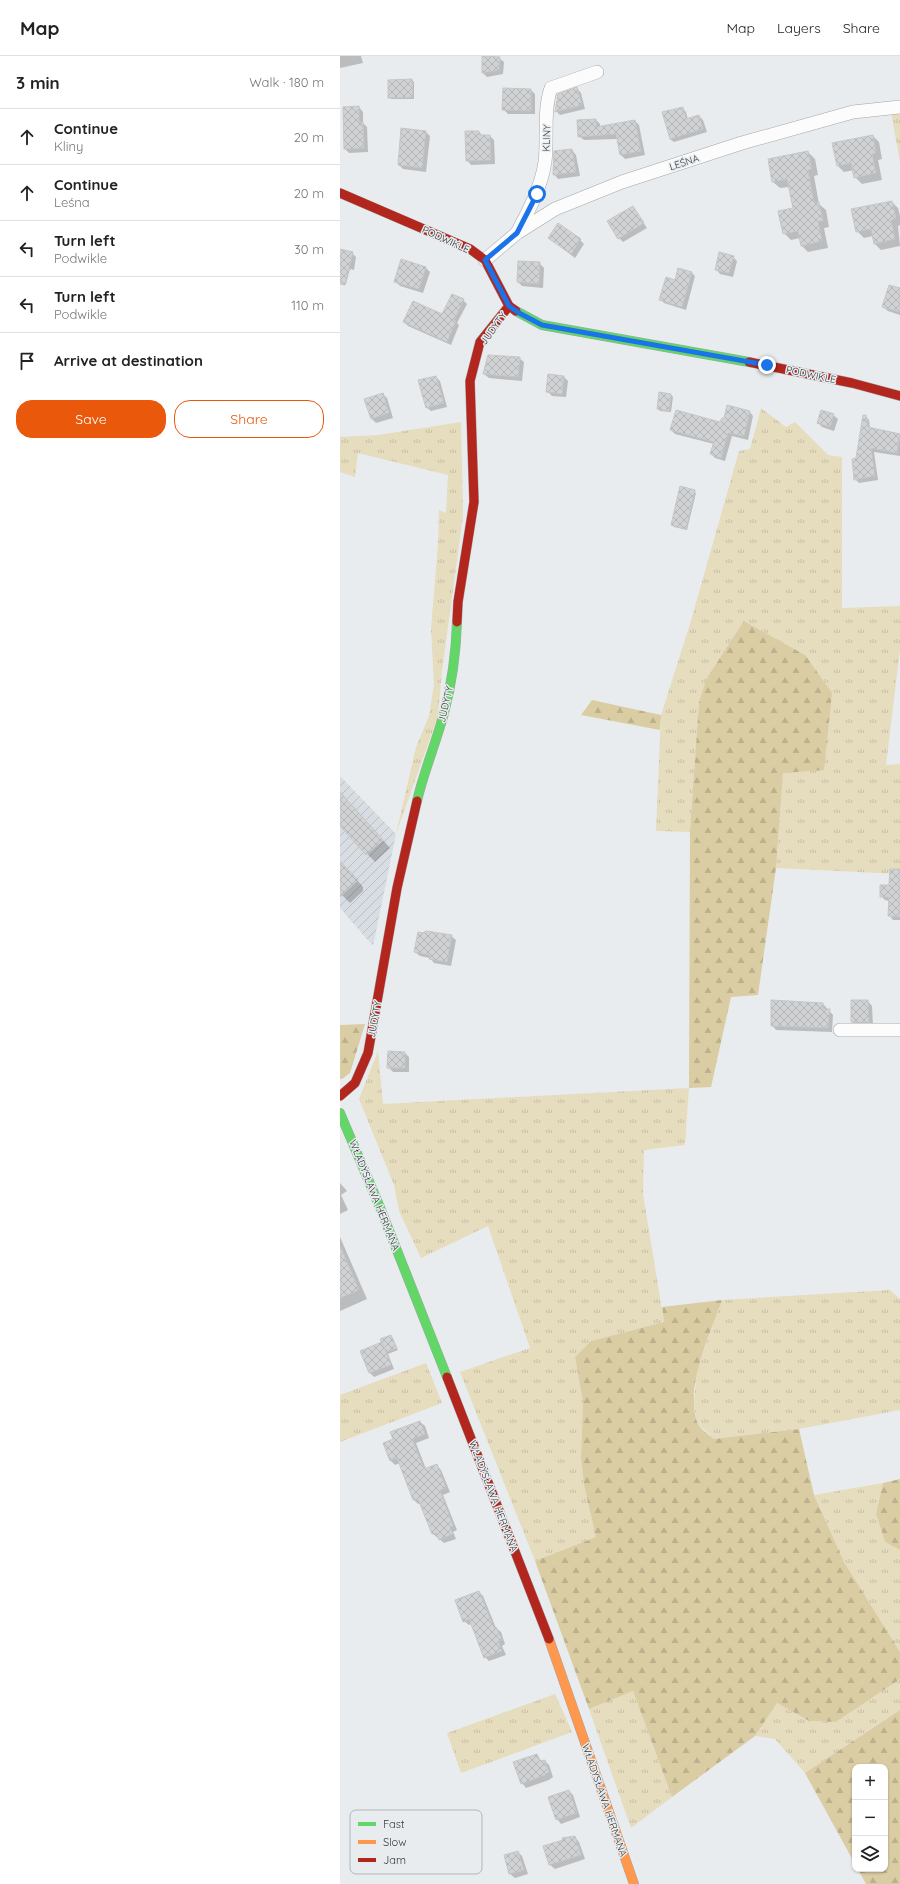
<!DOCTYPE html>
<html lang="en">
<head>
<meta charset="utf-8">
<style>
	body { margin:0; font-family:Quicksand,sans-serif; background:#f6f6f6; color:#222 }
	.controls { position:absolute; right:12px; bottom:12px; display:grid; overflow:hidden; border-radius:8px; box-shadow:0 1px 3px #0004 }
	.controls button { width:36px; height:36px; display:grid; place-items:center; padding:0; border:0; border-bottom:1px solid #e0e0e0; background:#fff; color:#222; font:20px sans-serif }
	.stop { position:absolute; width:12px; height:12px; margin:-9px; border:3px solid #1a73e8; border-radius:50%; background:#fff }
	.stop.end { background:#1a73e8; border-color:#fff; box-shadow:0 1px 4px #0008 }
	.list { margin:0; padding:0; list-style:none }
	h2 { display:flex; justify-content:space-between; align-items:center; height:52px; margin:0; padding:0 16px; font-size:17px }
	h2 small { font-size:13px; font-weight:400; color:#767676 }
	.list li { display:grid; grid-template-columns:26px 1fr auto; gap:12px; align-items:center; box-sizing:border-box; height:56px; padding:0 16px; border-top:1px solid #e0e0e0 }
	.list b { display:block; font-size:15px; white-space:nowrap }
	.list p { margin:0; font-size:13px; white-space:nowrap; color:#767676 }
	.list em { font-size:13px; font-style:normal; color:#767676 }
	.actions { display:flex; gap:8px; padding:12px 16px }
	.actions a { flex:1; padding:9px 0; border:1px solid #ea580c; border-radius:16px; text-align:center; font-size:14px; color:#ea580c }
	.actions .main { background:#ea580c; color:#fff }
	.icon { flex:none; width:22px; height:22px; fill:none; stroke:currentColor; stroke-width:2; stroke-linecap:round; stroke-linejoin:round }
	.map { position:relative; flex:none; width:560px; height:1828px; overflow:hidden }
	header { display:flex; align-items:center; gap:24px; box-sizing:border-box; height:56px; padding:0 20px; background:#fff; border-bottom:1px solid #e0e0e0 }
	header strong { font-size:19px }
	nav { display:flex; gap:22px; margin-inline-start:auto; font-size:14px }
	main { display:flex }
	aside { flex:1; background:#fff }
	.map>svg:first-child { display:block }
	.industrial { fill:url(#industrial-furrows) }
	.grass { fill:url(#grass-tufts) }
	.forest { fill:url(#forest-firs) }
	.shadow { fill:#0003 }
	.building { fill:url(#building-cross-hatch); stroke:#c4c6c7 }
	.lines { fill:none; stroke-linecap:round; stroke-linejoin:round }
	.street-casing { stroke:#a4a6a7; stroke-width:14 }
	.fast-casing { stroke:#a4a6a7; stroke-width:10 }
	.slow-casing { stroke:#a4a6a7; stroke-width:10 }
	.jam-casing { stroke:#a4a6a7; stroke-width:10 }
	.street { stroke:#fcfcfc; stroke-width:13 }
	.fast { stroke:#63d668; stroke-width:9 }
	.slow { stroke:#ff974d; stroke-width:9 }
	.jam { stroke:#b3261e; stroke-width:9 }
	.route { stroke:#1a73e8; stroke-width:5 }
	.labels { text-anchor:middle; stroke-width:3; stroke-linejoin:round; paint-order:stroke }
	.street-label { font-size:10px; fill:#343637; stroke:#e8ecef }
	.key { fill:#e8ecef; stroke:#b2b5b8; stroke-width:1 }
	.key-label { font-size:11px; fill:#343637 }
</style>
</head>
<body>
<header>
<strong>Map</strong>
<nav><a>Map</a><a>Layers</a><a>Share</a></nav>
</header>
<main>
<aside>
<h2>3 min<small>Walk · 180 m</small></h2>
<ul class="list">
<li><svg class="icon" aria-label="ahead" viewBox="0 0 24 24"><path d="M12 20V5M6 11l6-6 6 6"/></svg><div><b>Continue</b><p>Kliny</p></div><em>20 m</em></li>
<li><svg class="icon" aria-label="ahead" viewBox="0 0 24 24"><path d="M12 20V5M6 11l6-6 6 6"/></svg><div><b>Continue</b><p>Leśna</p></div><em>20 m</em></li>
<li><svg class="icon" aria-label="left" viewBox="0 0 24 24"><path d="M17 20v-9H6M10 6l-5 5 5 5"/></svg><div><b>Turn left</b><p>Podwikle</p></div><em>30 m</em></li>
<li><svg class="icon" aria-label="left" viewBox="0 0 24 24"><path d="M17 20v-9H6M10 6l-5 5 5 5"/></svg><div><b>Turn left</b><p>Podwikle</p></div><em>110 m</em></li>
<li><svg class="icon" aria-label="arrive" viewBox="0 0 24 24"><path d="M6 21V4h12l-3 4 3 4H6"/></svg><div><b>Arrive at destination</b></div></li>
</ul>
<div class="actions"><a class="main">Save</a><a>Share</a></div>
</aside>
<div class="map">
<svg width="560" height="1828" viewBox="0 0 560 1828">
	<defs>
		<pattern id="industrial-furrows" width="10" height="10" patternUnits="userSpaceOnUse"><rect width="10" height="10" fill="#d7dde2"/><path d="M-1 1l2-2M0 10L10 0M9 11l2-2" fill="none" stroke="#b9bec2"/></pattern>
		<pattern id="grass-tufts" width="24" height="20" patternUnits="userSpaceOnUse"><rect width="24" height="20" fill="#e6dcbe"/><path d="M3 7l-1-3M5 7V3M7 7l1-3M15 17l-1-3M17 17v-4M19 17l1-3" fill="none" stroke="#c6bda4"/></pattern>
		<pattern id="forest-firs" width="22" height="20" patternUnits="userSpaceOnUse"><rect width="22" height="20" fill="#dacca3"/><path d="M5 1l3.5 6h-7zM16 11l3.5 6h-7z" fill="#bcb08d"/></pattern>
		<pattern id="building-cross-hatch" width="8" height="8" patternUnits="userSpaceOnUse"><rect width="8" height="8" fill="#d0d2d4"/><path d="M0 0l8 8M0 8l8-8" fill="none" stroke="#b3b5b7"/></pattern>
	</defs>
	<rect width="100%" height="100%" fill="#e9ecee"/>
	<!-- industrial -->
	<polygon class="industrial" points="0,720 56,778 33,890 0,852"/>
	<!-- grass -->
	<g class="grass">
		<polygon points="560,55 560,106 551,56"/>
		<polygon points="421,352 446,371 455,366 488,399 502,401 502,552 560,550 560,593 546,709 560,708 560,818 436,812 443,717 465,599 404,565 359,646 350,776 316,775 321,659 350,568 399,395 410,393"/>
		<polygon points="121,366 123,460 102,615 98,660 56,778 76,691 89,660 94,629 91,572 98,489 99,454 106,457 108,419 18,397 15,421 0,416 0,381 38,379"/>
		<polygon points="38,995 43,1048 349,1032 345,1089 304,1094 303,1138 324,1266 251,1285 235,1301 243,1346 241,1401 244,1429 256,1481 195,1505 120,1316 190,1292 148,1170 81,1202 59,1155 54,1129 19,1043"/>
		<polygon points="550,1234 560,1243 560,1354 459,1373 374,1383 357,1367 354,1347 357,1313 382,1244"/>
		<polygon points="86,1307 102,1347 0,1386 0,1339"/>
		<polygon points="543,1427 536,1458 545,1486 560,1494 560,1596 504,1506 474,1439"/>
		<polygon points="560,1623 560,1654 465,1717 435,1683 415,1680 437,1647 469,1665 496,1666"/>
		<polygon points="293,1635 332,1741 291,1772 249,1653"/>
		<polygon points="215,1638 232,1676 121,1717 107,1677"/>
	</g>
	<!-- forest -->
	<g class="forest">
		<polygon points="404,565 465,599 492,637 484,714 443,717 436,812 418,939 391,941 371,1031 349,1032 350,776 359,646 367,622"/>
		<polygon points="252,644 321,659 320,674 241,659"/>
		<polygon points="25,968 10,1017 2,1023 0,1023 0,969"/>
		<path d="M382,1244C370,1280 345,1327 357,1366C359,1372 369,1379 374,1383L459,1373L474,1439L504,1506L560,1596V1623L496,1666L469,1665L437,1647L415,1680L332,1741L293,1635L249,1653L195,1505L256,1481L244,1429L241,1401L243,1346L235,1301L251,1285L324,1266L322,1251Z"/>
		<polygon points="560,1423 560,1494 545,1486 536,1458 543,1427"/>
		<polygon points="560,1654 560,1828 526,1828 518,1813 545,1813 545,1711 515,1711 515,1808 465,1717"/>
	</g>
	<!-- shadow -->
	<g class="shadow">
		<polygon points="0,0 21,0 23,7 0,12"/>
		<polygon points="143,1 159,2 164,6 163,18 147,21 143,17"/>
		<polygon points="72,24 74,26 74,43 51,43 49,41"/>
		<polygon points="237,32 241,37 245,53 220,59 216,55"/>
		<polygon points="191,34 195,38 195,58 168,58 164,54"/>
		<polygon points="19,51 23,56 23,67 27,71 28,96 9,97 5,93"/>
		<polygon points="342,52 346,56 348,64 359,60 363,64 367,76 334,86 330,83"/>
		<polygon points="256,64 260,68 260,71 295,65 299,69 305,99 285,103 281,99 277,83 244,84 239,80"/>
		<polygon points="62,73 86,76 90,80 86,116 63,113 59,109"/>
		<polygon points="139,76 143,80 150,80 154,84 155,108 131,109 127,104"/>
		<polygon points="533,80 539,86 542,103 538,104 542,124 522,128 515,121 514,114 504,116 498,110"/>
		<polygon points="232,94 236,99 240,120 218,123 214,118"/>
		<polygon points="468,96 475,103 478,119 474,120 479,148 486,154 489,171 484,172 488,192 468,196 461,189 460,182 451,184 444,177 454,153 449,131 440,132 433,126 429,104"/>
		<polygon points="552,146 558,152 560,160 560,169 558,170 560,190 541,194 534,187 533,180 524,182 517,175"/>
		<polygon points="293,151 307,172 283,186 279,182"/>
		<polygon points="209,182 240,184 244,188 235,202"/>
		<polygon points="0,194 12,197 16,201 14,214 10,213 6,228 0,227"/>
		<polygon points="393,201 397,205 393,221 380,218 376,213"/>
		<polygon points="199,207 204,212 203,232 182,230 178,226"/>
		<polygon points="85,211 90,216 83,237 60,230 56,226"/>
		<polygon points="352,217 355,220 346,254 324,247 321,244"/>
		<polygon points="560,233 560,259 548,255 543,251"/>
		<polygon points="123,244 127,248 117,267 119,269 111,289 68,270 64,266 103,260"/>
		<polygon points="149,300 179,302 184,306 182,325 149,322 144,318"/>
		<polygon points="96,321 100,325 107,351 91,355 86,351"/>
		<polygon points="224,321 228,325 226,341 212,340 207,335"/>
		<polygon points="43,338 47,342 53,362 36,367 32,363 25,344"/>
		<polygon points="331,339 333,341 331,356 320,355 318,353"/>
		<polygon points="409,355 413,360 408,384 392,380 385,405 375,402 371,398 374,388 335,378 331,374 381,367"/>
		<polygon points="493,359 498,363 494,375 482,371 478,367"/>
		<polygon points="525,360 529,364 530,372 560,378 560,400 534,396 538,424 519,427 515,423"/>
		<polygon points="354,435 356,437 347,474 334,471 332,469"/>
		<polygon points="0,736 50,792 35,806 0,769"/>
		<polygon points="0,805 23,831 23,835 10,847 0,837"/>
		<polygon points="560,831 560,864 553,864 549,859 549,845 545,844 541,840"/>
		<polygon points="111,880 116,884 111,910 94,907 90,902 80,900 75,896"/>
		<polygon points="528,945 532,950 533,970 517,970 512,966"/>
		<polygon points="483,948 493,959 492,976 436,974 432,969"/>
		<polygon points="65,997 69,1001 69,1016 53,1016 48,1011"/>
		<polygon points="0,1127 7,1135 1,1139 8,1154 0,1158"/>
		<polygon points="0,1181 27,1243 0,1255"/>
		<polygon points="51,1280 58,1294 48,1298 54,1313 34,1321 30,1317 21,1295 41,1288"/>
		<polygon points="80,1366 85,1370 89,1382 76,1387 86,1413 97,1409 101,1414 110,1436 103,1439 117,1474 113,1476 116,1483 104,1487 93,1478 81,1447 78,1448 74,1444 60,1407 55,1409 51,1405 54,1383"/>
		<polygon points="139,1536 143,1540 156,1572 161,1576 165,1588 162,1590 166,1599 149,1605 145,1601 132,1568 129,1569 124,1565"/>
		<polygon points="197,1699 202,1706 205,1705 209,1709 213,1721 209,1724 186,1732 182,1727"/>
		<polygon points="229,1735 233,1739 240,1761 221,1768 217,1763"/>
		<polygon points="235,1781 239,1786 245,1803 215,1813 210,1809 205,1791"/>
		<polygon points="178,1796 182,1800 188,1818 175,1822 170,1818 165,1800"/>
	</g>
	<!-- building -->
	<g class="building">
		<polygon points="142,0 160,1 159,14 142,17"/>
		<polygon points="72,23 73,41 48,42 48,24"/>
		<polygon points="237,31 242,49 215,56 218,38"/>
		<polygon points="163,32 191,33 191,55 162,54"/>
		<polygon points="19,50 19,66 23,66 24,92 4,93 3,51"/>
		<polygon points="343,51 346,63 359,59 363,73 330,83 322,56"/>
		<polygon points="256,63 256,71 295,64 301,95 280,99 276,78 238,81 237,64"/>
		<polygon points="61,72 86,75 82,112 58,109"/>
		<polygon points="125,75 139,75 139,79 150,79 151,104 126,105"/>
		<polygon points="533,79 536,97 532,98 536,117 514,122 511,107 497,110 492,87"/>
		<polygon points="232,93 236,116 213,119 214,95"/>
		<polygon points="468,95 472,113 468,114 474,147 479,146 483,165 478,165 482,185 461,190 458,175 443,178 438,155 453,152 447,123 432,126 428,103"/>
		<polygon points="552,145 556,162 551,164 555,183 534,188 531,173 516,176 511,153"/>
		<polygon points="293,150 304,167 278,183 267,165"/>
		<polygon points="218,167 241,183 231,198 208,182"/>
		<polygon points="0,193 13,196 5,229 0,228"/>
		<polygon points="379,196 394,200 389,217 375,214"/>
		<polygon points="61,203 86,211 79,233 54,226"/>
		<polygon points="178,205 200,206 199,228 177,226"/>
		<polygon points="338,212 352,216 342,251 319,244 326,221 335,224"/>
		<polygon points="549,229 560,232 560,256 542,251"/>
		<polygon points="112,238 124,243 114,264 116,265 107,286 63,266 73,245 102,258"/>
		<polygon points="148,299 180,301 178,321 143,318"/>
		<polygon points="208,318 224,320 222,338 206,336"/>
		<polygon points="96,320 104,347 86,352 78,324"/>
		<polygon points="319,336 331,338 329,355 317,353"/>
		<polygon points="43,337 49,357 31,363 24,343"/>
		<polygon points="387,349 410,355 404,380 388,377 381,402 370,398 374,386 330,374 336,354 380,366 382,362 384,362"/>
		<polygon points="481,354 494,358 490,371 477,367"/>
		<polygon points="523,359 526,359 528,371 560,378 557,397 531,392 535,420 514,424 512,403 516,402"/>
		<polygon points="340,430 355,434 346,473 331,469"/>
		<polygon points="0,736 43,784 26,799 0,770"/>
		<polygon points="0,805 18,824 0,841"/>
		<polygon points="550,813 560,813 560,861 548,860 549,841 540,841 540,829 549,829"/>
		<polygon points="86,875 112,879 107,906 89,903 90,899 74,896 78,876 83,877"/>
		<polygon points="431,944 483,947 483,953 490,953 488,972 431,970"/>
		<polygon points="511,944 528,944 529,966 511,966"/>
		<polygon points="48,995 65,996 65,1012 47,1012"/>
		<polygon points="0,1190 19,1234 0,1242"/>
		<polygon points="51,1279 57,1292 46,1296 40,1283"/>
		<polygon points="42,1286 51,1309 29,1317 20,1295"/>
		<polygon points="80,1365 85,1378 72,1383 84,1413 97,1408 106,1432 100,1434 113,1470 110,1471 113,1478 99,1484 96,1477 92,1478 78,1443 73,1444 57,1402 50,1405 43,1387 53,1383 50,1376"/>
		<polygon points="139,1535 154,1572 156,1571 162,1584 158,1585 162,1595 144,1602 129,1563 123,1566 115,1544"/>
		<polygon points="197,1698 200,1705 205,1704 209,1716 205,1719 181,1728 173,1706"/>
		<polygon points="229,1734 237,1757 216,1764 208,1741"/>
		<polygon points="235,1780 241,1799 209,1809 203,1790 223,1784 222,1782"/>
		<polygon points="178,1795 184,1814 169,1818 164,1799"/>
	</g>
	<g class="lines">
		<!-- street casing -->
		<g class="street-casing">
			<g id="street">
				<path d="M177,177C189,154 201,132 205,106C208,81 203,56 211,32L257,16"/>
				<polyline points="145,204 177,177 215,153 282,126 402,87 513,56 560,51"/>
				<polyline points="500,974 560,974"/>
			</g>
		</g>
		<!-- fast casing -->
		<g class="fast-casing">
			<g id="fast">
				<polyline points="176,255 202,269 409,306"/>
				<path d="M77,745C84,715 96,687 104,657C112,627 116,597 117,566"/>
				<polyline points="0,1057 39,1149 107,1321"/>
			</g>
		</g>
		<!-- slow casing -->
		<g class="slow-casing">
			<polyline id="slow" points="209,1583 294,1828"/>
		</g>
		<!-- jam casing -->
		<g class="jam-casing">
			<g id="jam">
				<polyline points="0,137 130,193 145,204 169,250 176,255"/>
				<polyline points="409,306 512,327 560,340"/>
				<polyline points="117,566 118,546 134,446 130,325 140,286 169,250"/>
				<polyline points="0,1040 15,1027 28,997 57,832 77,745"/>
				<polyline points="107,1321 209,1583"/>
			</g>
		</g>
		<!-- street -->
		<use href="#street" class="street"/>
		<!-- fast -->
		<use href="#fast" class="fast"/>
		<!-- slow -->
		<use href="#slow" class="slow"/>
		<!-- jam -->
		<use href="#jam" class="jam"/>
	</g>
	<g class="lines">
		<!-- route -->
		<polyline class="route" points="197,138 177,177 145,204 169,250 179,257 202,269 427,309"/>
	</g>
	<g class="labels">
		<!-- street labels -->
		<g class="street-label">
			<text transform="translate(206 82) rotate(-88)" y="4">KLINY</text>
			<text transform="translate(344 106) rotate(-18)" y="4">LEŚNA</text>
			<text transform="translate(106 183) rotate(25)" y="4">PODWIKLE</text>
			<text transform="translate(153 272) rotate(-54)" y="4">JUDYTY</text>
			<text transform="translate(471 318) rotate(12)" y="4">PODWIKLE</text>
			<text transform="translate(105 648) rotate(-77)" y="4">JUDYTY</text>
			<text transform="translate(34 963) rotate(-80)" y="4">JUDYTY</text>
			<text transform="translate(35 1139) rotate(68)" y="4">WŁADYSŁAWA HERMANA</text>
			<text transform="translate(154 1440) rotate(69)" y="4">WŁADYSŁAWA HERMANA</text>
			<text transform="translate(265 1744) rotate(71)" y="4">WŁADYSŁAWA HERMANA</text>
		</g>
	</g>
	<!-- legend -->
	<rect x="10" y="1754" width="132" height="64" rx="6" class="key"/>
	<rect x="18" y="1766" width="18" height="4" fill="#63d668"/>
	<rect x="18" y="1784" width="18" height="4" fill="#ff974d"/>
	<rect x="18" y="1802" width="18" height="4" fill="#b3261e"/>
	<g class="key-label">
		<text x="43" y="1772">Fast</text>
		<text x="43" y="1790">Slow</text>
		<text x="43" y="1808">Jam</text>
	</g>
</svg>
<div class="controls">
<button>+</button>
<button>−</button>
<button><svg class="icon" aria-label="layers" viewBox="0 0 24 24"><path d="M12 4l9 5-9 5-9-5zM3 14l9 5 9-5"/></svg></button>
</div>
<div class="stop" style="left:197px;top:138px"></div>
<div class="stop end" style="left:427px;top:309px"></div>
</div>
</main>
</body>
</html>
